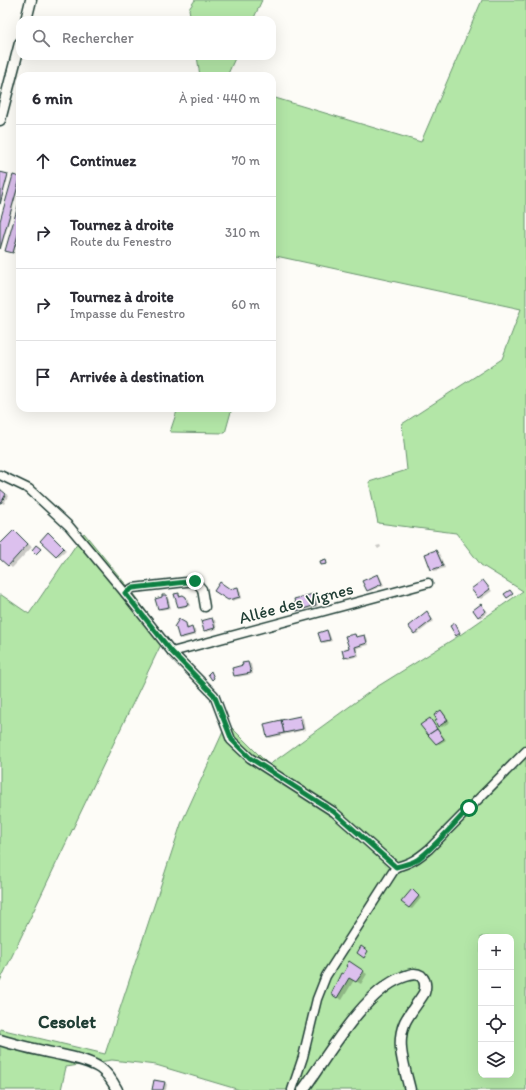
<!DOCTYPE html>
<html lang="fr">
<head>
<meta charset="utf-8">
<style>
	body { margin:0; font-family:Itim,sans-serif; background:#f2f2f3; color:#2b2b33 }
	.controls { position:absolute; right:12px; bottom:12px; display:grid; overflow:hidden; border-radius:8px; box-shadow:0 4px 16px #0002 }
	.controls button { width:36px; height:36px; display:grid; place-items:center; padding:0; border:0; border-bottom:1px solid #e1e1e2; background:#fff; color:#2b2b33; font:20px sans-serif }
	.stop { position:absolute; width:12px; height:12px; margin:-9px; border:3px solid #0b8043; border-radius:50%; background:#fff }
	.stop.end { background:#0b8043; border-color:#fff; box-shadow:0 1px 4px #0008 }
	.list { margin:0; padding:0; list-style:none }
	h2 { display:flex; justify-content:space-between; align-items:center; height:52px; margin:0; padding:0 16px; font-size:17px }
	h2 small { font-size:13px; font-weight:400; color:#7c7c81 }
	.list li { display:grid; grid-template-columns:26px 1fr auto; gap:12px; align-items:center; box-sizing:border-box; height:72px; padding:0 16px; border-top:1px solid #e1e1e2 }
	.list b { display:block; font-size:15px; white-space:nowrap }
	.list p { margin:0; font-size:13px; white-space:nowrap; color:#7c7c81 }
	.list em { font-size:13px; font-style:normal; color:#7c7c81 }
	.icon { flex:none; width:22px; height:22px; fill:none; stroke:currentColor; stroke-width:2; stroke-linecap:round; stroke-linejoin:round }
	.map { position:relative; flex:none; width:526px; height:1090px; overflow:hidden }
	.search { position:absolute; background:#fff; box-shadow:0 4px 16px #0002; left:16px; top:16px; width:260px; height:44px; display:flex; align-items:center; gap:10px; box-sizing:border-box; padding:0 14px; border-radius:12px; color:#7c7c81; font-size:15px }
	.panel { position:absolute; background:#fff; box-shadow:0 4px 16px #0002; left:16px; top:72px; width:260px; height:340px; border-radius:12px }
	.map>svg:first-child { display:block }
	.green { fill:#b3e6a7; stroke:#69926e; fill-rule:evenodd }
	.shadow { fill:#0003 }
	.building { fill:#dcc0ee; stroke:#1f3d34 }
	.lines { fill:none; stroke-linecap:round; stroke-linejoin:round }
	.minor-casing { stroke:#1f3d34; stroke-width:11 }
	.tertiary-casing { stroke:#1f3d34; stroke-width:13 }
	.minor { stroke:#fdfcf7; stroke-width:8 }
	.tertiary { stroke:#fdfcf7; stroke-width:10 }
	.route { stroke:#0b8043; stroke-width:5 }
	.labels { text-anchor:middle; stroke-width:3; stroke-linejoin:round; paint-order:stroke }
	.street-label { font-size:17px; fill:#1f3d34; stroke:#fdfcf7 }
	.neighbourhood-label { font-size:18px; font-weight:bold; fill:#1f3d34; stroke:#fdfcf7 }
</style>
</head>
<body>
<div class="map">
<svg width="526" height="1090" viewBox="0 0 526 1090">
	<rect width="100%" height="100%" fill="#fdfcf7"/>
	<filter id="ink" filterUnits="userSpaceOnUse"><feTurbulence type="fractalNoise" baseFrequency=".025" numOctaves="2"/><feDisplacementMap in="SourceGraphic" scale="8" xChannelSelector="R" yChannelSelector="G"/><feConvolveMatrix kernelMatrix="1 2 1 2 8 2 1 2 1" color-interpolation-filters="sRGB"/></filter>
	<g filter="url(#ink)">
		<!-- green -->
		<g class="green">
			<polygon points="195,0 262,0 253,20 191,20 189,9"/>
			<path d="M482,0H526V1090H240L156,1065L112,1060L66,1067L61,1090H0V1029L105,1054L181,824L227,723L269,765L375,688L460,635L523,591L481,565L456,533L378,523L369,482L407,470L402,424L502,359L521,309L276,256L272,270V97L421,142ZM481,937H511V1075H481Z"/>
			<polygon points="197,56 236,56 227,76 200,76"/>
			<polygon points="178,408 232,408 225,433 170,432"/>
			<polygon points="84,533 127,586 165,636 0,981 0,594 29,614"/>
		</g>
		<!-- shadow -->
		<g class="shadow">
			<polygon points="0,173 8,176 0,207"/>
			<polygon points="20,178 20,182 1,249 0,225"/>
			<polygon points="20,203 20,230 14,252 7,251"/>
			<polygon points="0,490 8,496 4,504 0,502"/>
			<polygon points="14,531 32,547 12,568 0,558 0,545"/>
			<polygon points="51,535 66,550 59,556 56,555"/>
			<polygon points="380,545 381,547 378,549 376,546"/>
			<polygon points="436,551 439,553 445,568 435,571 432,570"/>
			<polygon points="377,575 380,577 384,585 370,591 368,590"/>
			<polygon points="483,581 492,591 481,599 478,597"/>
			<polygon points="238,588 240,590 242,598 232,601 216,591"/>
			<polygon points="178,594 189,600 190,606 181,608 178,607"/>
			<polygon points="313,595 316,596 318,606 300,611 298,610"/>
			<polygon points="166,596 168,597 171,608 161,610 159,609"/>
			<polygon points="481,605 488,612 481,618 478,616"/>
			<polygon points="427,612 434,621 417,634 414,633"/>
			<polygon points="212,619 215,620 217,629 207,632 205,630"/>
			<polygon points="179,620 188,626 189,629 192,629 195,630 196,635 182,639 179,637"/>
			<polygon points="327,631 329,633 332,641 324,643 322,642"/>
			<polygon points="355,635 358,637 365,636 367,637 369,645 357,648 359,656 348,659 345,657 350,649"/>
			<polygon points="248,663 251,664 253,674 238,677 235,676"/>
			<polygon points="441,711 444,713 450,722 442,727 439,726"/>
			<polygon points="300,717 303,718 305,730 270,738 268,737"/>
			<polygon points="430,719 432,721 446,740 439,744 437,743"/>
			<polygon points="414,892 421,898 412,909 409,908"/>
			<polygon points="349,962 367,974 361,984 354,980 342,1000 332,994 349,967"/>
			<polygon points="165,1083 167,1084 166,1090 153,1090"/>
		</g>
		<!-- building -->
		<g class="building">
			<polygon points="0,172 8,174 0,204"/>
			<polygon points="13,175 20,177 20,179 0,249 0,221"/>
			<polygon points="20,199 20,227 13,253 5,251"/>
			<polygon points="0,489 6,494 1,503 0,503"/>
			<polygon points="14,530 28,544 8,566 0,559 0,544"/>
			<polygon points="48,532 64,548 56,556 40,541"/>
			<polygon points="36,545 41,549 36,554 32,550"/>
			<polygon points="436,550 443,566 431,570 425,554"/>
			<polygon points="326,559 327,564 321,565 320,561"/>
			<polygon points="378,574 382,584 367,591 362,581"/>
			<polygon points="483,580 490,589 478,598 471,589"/>
			<polygon points="220,582 230,589 238,587 240,597 228,600 214,591"/>
			<polygon points="510,590 513,594 507,598 504,594"/>
			<polygon points="179,593 179,596 183,595 186,597 188,605 178,607 174,594"/>
			<polygon points="313,594 316,605 297,611 294,599"/>
			<polygon points="162,595 166,595 169,607 158,609 155,599 162,597"/>
			<polygon points="481,604 486,611 478,617 473,610"/>
			<polygon points="427,611 432,620 414,634 408,626"/>
			<polygon points="212,618 215,628 204,631 201,621"/>
			<polygon points="179,619 186,623 187,629 192,627 194,634 179,638 176,628 174,627"/>
			<polygon points="455,623 460,633 456,636 450,626"/>
			<polygon points="327,630 330,640 321,642 318,633"/>
			<polygon points="355,634 356,637 365,635 367,643 355,647 357,655 344,658 342,650 349,648 345,636"/>
			<polygon points="248,662 251,673 234,676 232,668 243,665 242,663"/>
			<polygon points="211,671 214,678 212,680 208,674"/>
			<polygon points="441,710 448,720 438,727 435,721 437,720 434,715"/>
			<polygon points="300,716 303,729 284,733 281,720"/>
			<polygon points="430,718 437,729 428,735 420,725"/>
			<polygon points="281,720 284,733 267,737 264,724"/>
			<polygon points="437,729 444,739 436,744 428,735"/>
			<polygon points="412,889 419,896 409,908 401,902"/>
			<polygon points="361,946 368,951 364,958 357,953"/>
			<polygon points="349,961 364,971 356,982 349,978 337,998 331,994 341,973 343,974 347,967 346,966"/>
			<polygon points="154,1080 165,1082 163,1090 152,1090"/>
		</g>
		<g class="lines">
			<!-- minor casing -->
			<g class="minor-casing">
				<g id="minor">
					<polyline points="0,475 29,489 69,526 125,593 172,652 214,695 231,740 250,758 334,812 396,867"/>
					<polyline points="125,593 133,588 195,581 202,589 205,607"/>
					<polyline points="172,652 428,583"/>
					<path d="M292,1090L303,1057L317,999L326,976L396,867C411,863 417,859 429,849L526,751"/>
				</g>
			</g>
			<!-- tertiary casing -->
			<g class="tertiary-casing">
				<g id="tertiary">
					<polyline points="26,20 31,0"/>
					<polyline points="0,120 20,43"/>
					<path d="M0,1040C19,1046 38,1050 57,1054C71,1057 87,1060 100,1068C107,1073 113,1082 117,1090"/>
					<path d="M303,1090C327,1057 364,991 403,977C409,975 415,972 421,976C426,981 426,987 424,993C418,1003 410,1012 405,1022C395,1044 405,1068 410,1090"/>
				</g>
			</g>
			<!-- minor -->
			<use href="#minor" class="minor"/>
			<!-- tertiary -->
			<use href="#tertiary" class="tertiary"/>
		</g>
	</g>
	<g class="lines" filter="url(#ink)">
		<!-- route -->
		<path class="route" d="M195,581L133,588L125,593L172,652L214,695L232,740L250,758L334,812L396,867C403,865 410,864 417,860C433,849 455,823 469,808"/>
	</g>
	<g class="labels">
		<!-- street labels -->
		<g class="street-label">
			<text transform="translate(296 603) rotate(-15)" y="6">Allée des Vignes</text>
		</g>
		<!-- neighbourhood labels -->
		<g class="neighbourhood-label">
			<text x="67" y="1028">Cesolet</text>
		</g>
	</g>
</svg>
<div class="controls">
<button>+</button>
<button>−</button>
<button><svg class="icon" aria-label="locate" viewBox="0 0 24 24"><circle cx="12" cy="12" r="6"/><path d="M12 2v4M12 18v4M2 12h4M18 12h4"/></svg></button>
<button><svg class="icon" aria-label="layers" viewBox="0 0 24 24"><path d="M12 4l9 5-9 5-9-5zM3 14l9 5 9-5"/></svg></button>
</div>
<div class="stop" style="left:469px;top:808px"></div>
<div class="stop end" style="left:195px;top:581px"></div>
<div class="search"><svg class="icon" aria-label="search" viewBox="0 0 24 24"><circle cx="10" cy="10" r="6"/><path d="M15 15l6 6"/></svg>Rechercher</div>
<section class="panel">
<h2>6 min<small>À pied · 440 m</small></h2>
<ul class="list">
<li><svg class="icon" aria-label="ahead" viewBox="0 0 24 24"><path d="M12 20V5M6 11l6-6 6 6"/></svg><div><b>Continuez</b></div><em>70 m</em></li>
<li><svg class="icon" aria-label="right" viewBox="0 0 24 24"><path d="M7 20v-9h11M14 6l5 5-5 5"/></svg><div><b>Tournez à droite</b><p>Route du Fenestro</p></div><em>310 m</em></li>
<li><svg class="icon" aria-label="right" viewBox="0 0 24 24"><path d="M7 20v-9h11M14 6l5 5-5 5"/></svg><div><b>Tournez à droite</b><p>Impasse du Fenestro</p></div><em>60 m</em></li>
<li><svg class="icon" aria-label="arrive" viewBox="0 0 24 24"><path d="M6 21V4h12l-3 4 3 4H6"/></svg><div><b>Arrivée à destination</b></div></li>
</ul>
</section>
</div>
</body>
</html>
